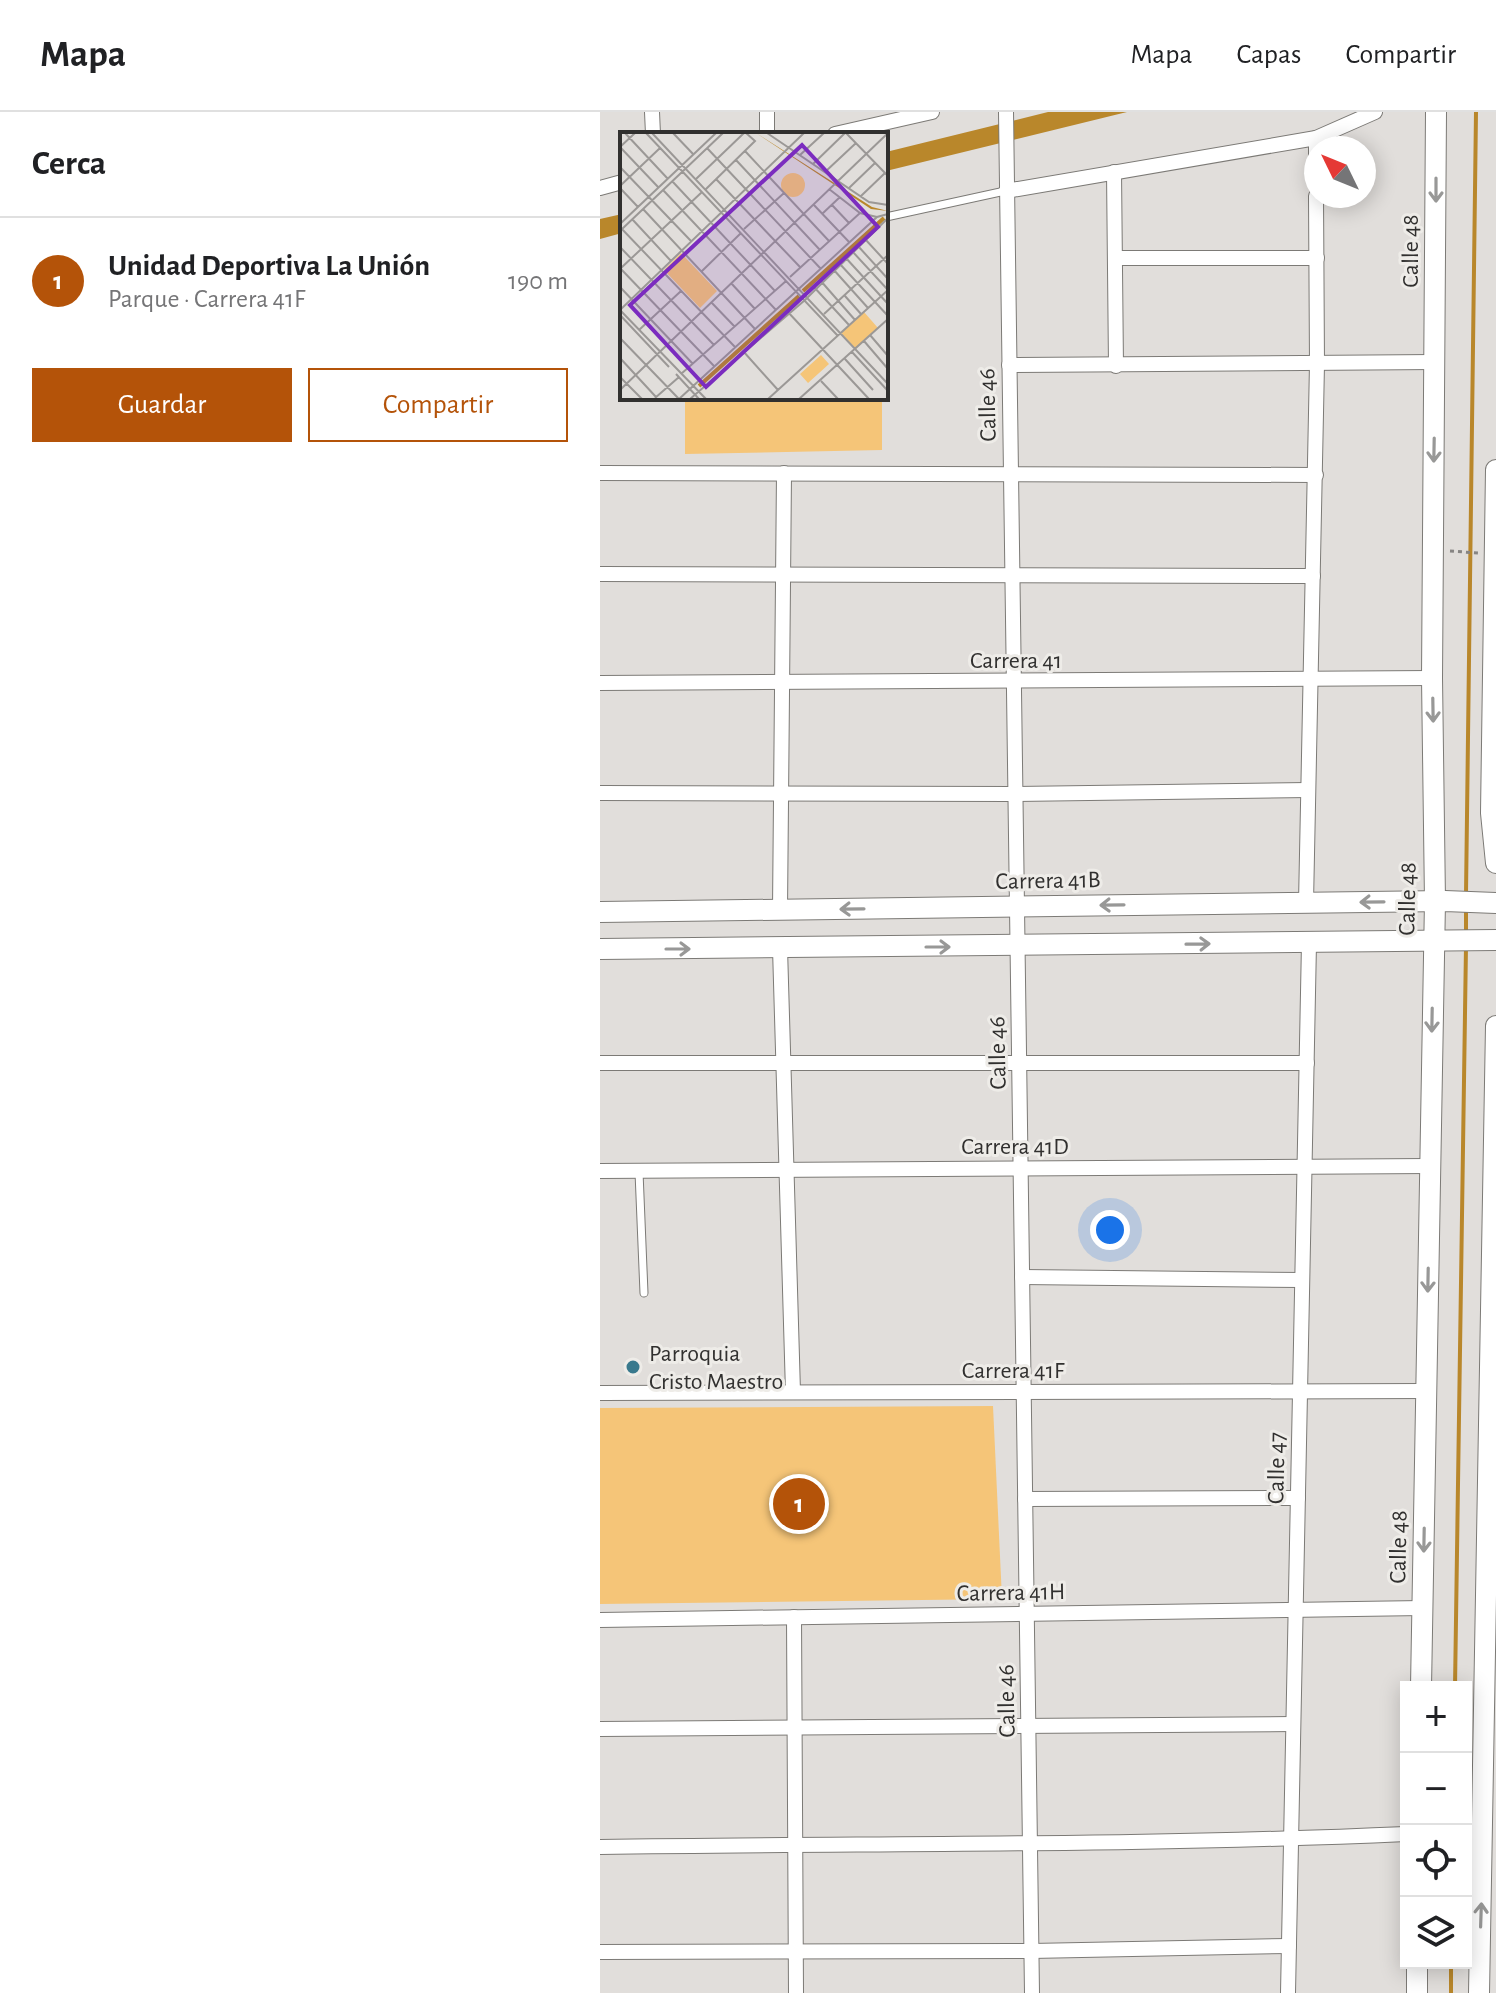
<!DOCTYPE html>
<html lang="es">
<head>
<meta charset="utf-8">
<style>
	body { margin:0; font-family:"Alegreya Sans",sans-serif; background:#f6f6f6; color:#202124 }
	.controls { position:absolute; right:24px; bottom:24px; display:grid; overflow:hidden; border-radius:0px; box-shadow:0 4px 20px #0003 }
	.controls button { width:72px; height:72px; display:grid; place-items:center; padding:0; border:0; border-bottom:2px solid #e0e0e0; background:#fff; color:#202124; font:40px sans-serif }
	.compass { position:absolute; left:704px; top:24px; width:72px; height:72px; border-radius:50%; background:#fff; box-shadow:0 4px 20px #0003; rotate:313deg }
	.you { position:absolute; left:510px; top:1118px; width:28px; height:28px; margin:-20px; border:6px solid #fff; border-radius:50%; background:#1a73e8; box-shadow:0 0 0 12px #1a73e833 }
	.badge { display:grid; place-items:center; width:52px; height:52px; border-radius:50%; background:#b45309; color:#fff; font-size:26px; font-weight:700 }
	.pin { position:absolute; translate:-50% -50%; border:4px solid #fff; box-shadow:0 2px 8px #0006 }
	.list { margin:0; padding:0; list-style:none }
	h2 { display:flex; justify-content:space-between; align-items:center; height:104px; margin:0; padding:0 32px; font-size:34px }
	h2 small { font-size:26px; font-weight:400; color:#757577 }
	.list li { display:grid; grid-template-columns:52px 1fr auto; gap:24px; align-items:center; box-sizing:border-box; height:128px; padding:0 32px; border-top:2px solid #e0e0e0 }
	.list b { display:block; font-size:30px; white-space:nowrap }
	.list p { margin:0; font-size:26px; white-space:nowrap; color:#757577 }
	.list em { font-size:26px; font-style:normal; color:#757577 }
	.actions { display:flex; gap:16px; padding:24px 32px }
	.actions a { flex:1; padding:18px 0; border:2px solid #b45309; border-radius:0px; text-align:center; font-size:28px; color:#b45309 }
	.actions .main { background:#b45309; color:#fff }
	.icon { flex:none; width:44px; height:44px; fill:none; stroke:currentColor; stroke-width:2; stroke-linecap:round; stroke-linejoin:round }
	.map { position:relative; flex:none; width:896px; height:1881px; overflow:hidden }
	header { display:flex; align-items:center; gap:48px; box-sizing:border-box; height:112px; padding:0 40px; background:#fff; border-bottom:2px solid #e0e0e0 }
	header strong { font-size:38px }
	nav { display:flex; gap:44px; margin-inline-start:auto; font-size:28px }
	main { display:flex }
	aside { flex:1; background:#fff }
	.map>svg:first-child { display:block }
	.green { fill:#f5c578 }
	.water { fill:#b9872b }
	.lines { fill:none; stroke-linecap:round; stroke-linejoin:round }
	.stream { stroke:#b9872b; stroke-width:4 }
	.lane-casing { stroke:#7c7a76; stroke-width:9 }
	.street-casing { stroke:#7c7a76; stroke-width:16 }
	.secondary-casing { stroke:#7c7a76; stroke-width:22 }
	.path { stroke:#878583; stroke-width:3; stroke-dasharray:4 4; stroke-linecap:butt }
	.lane { stroke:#fff; stroke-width:7 }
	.street { stroke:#fff; stroke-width:14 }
	.secondary { stroke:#fff; stroke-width:20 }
	.oneway { stroke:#989897 }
	.poi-dot { fill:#39798d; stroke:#eeece8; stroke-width:3 }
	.labels { text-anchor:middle; stroke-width:6; stroke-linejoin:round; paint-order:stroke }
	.street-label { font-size:24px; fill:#31302f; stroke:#eeece8 }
	.poi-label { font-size:24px; fill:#31302f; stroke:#eeece8; text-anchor:start }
	.inset-river { fill:none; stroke:#b9872b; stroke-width:4 }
	.inset-road { fill:none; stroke:#9b9896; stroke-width:2 }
	.view { fill:#7b2cbf; fill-opacity:0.15; stroke:#7b2cbf; stroke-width:4 }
	.inset-edge { fill:none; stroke:#31302f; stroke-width:4 }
</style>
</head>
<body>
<header>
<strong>Mapa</strong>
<nav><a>Mapa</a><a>Capas</a><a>Compartir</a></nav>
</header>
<main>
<aside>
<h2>Cerca<small></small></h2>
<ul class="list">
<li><span class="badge">1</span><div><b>Unidad Deportiva La Unión</b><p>Parque · Carrera 41F</p></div><em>190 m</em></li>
</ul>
<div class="actions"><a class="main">Guardar</a><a>Compartir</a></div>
</aside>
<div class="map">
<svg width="896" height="1881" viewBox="0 0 896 1881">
	<rect width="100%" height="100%" fill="#e1dedb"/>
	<!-- green -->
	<g class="green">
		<polygon points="85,286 282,286 282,338 85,342"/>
		<polygon points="393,1294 402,1487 0,1492 0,1296"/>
	</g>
	<!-- water -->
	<g class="water">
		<polygon points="448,0 527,0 286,59 286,40"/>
		<polygon points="22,102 22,121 0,127 0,107"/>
	</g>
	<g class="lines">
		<!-- stream -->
		<g class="stream">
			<polyline points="866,782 876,0"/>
			<polyline points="866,822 866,794"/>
			<polyline points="855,1575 866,834"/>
			<polyline points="851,1881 851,1851"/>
		</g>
		<!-- lane casing -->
		<g class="lane-casing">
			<g id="lane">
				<polyline points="286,105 405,79"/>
				<polyline points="39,1060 44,1181"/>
			</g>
		</g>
		<!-- street casing -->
		<g class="street-casing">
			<g id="street">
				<polyline points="52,0 53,22"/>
				<polyline points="167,0 167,22"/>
				<polyline points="406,0 432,1881"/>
				<polyline points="235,22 332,0"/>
				<polyline points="716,26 716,53"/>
				<polyline points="514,60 516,254"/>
				<polyline points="0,76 22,70"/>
				<polyline points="406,79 716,26 775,0"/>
				<polyline points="516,146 717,146"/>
				<polyline points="409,253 835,250"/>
				<polyline points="0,361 716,363"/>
				<polyline points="0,462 713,464"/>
				<polyline points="0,571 832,566"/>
				<polyline points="0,681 415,682 708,678"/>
				<polyline points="706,791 717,252 716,84"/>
				<polyline points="180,798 184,361"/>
				<polyline points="180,836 193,1280"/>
				<path d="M0,951C236,953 471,949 707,951"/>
				<polyline points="0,1059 829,1054"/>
				<polyline points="422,1165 702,1168"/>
				<polyline points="0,1281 826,1279"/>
				<polyline points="425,1387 698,1386"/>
				<polyline points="194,1505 196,1881"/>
				<polyline points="0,1508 823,1496"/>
				<polyline points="0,1617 693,1612"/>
				<path d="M0,1735C269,1731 537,1734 806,1722"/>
				<polyline points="0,1840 431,1839 689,1834"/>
				<polyline points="688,1881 709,831"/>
			</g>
		</g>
		<!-- secondary casing -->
		<g class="secondary-casing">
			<g id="secondary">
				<polyline points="896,358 891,701 896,751"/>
				<polyline points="0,800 845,789 896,791"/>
				<polyline points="0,837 896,828"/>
				<polyline points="821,1575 835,789 832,566 836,0"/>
				<polyline points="817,1851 817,1881"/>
				<polyline points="879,1881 896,914"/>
			</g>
		</g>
		<!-- path -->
		<polyline class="path" points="850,439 878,441"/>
		<!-- lane -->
		<use href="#lane" class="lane"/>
		<!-- street -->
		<use href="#street" class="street"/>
		<!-- secondary -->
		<use href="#secondary" class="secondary"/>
	</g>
	<!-- one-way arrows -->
	<defs><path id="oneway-shaft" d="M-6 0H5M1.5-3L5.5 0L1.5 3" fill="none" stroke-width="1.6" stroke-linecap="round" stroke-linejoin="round" transform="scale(2)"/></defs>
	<g class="oneway">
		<use href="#oneway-shaft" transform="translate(836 78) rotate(90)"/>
		<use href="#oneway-shaft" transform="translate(834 338) rotate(91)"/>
		<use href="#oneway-shaft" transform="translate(833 598) rotate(89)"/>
		<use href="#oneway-shaft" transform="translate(772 790) rotate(179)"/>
		<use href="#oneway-shaft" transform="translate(512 793) rotate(179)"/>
		<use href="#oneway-shaft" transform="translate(252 797) rotate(179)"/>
		<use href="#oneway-shaft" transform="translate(598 832) rotate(-1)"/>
		<use href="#oneway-shaft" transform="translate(338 835)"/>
		<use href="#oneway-shaft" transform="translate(78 837)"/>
		<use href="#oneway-shaft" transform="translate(832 908) rotate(91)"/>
		<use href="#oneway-shaft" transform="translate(828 1168) rotate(91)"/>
		<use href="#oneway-shaft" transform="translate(824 1428) rotate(91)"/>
		<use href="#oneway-shaft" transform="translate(881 1803) rotate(-88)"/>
	</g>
	<!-- markers -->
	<circle class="poi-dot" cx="33" cy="1255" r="8"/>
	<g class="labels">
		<!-- street labels -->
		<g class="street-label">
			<text transform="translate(810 139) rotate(-90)" y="8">Calle 48</text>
			<text transform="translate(387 293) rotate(-91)" y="8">Calle 46</text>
			<text x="416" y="556">Carrera 41</text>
			<text transform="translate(448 768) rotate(-1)" y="8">Carrera 41B</text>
			<text transform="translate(807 787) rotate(-89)" y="8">Calle 48</text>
			<text transform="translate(397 941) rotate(-91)" y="8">Calle 46</text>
			<text x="415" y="1042">Carrera 41D</text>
			<text x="413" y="1266">Carrera 41F</text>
			<text transform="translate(676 1356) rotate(-89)" y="8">Calle 47</text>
			<text transform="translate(798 1435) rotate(-89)" y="8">Calle 48</text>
			<text transform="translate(411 1480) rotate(-1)" y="8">Carrera 41H</text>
			<text transform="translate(406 1589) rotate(-91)" y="8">Calle 46</text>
		</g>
		<!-- poi labels -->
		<g class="poi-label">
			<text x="49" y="1249">Parroquia<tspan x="49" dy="28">Cristo Maestro</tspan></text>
		</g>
	</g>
	<!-- overview -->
	<g transform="translate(20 20)">
		<rect width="268" height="268" fill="#e1dedb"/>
		<path d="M161 53a12 12 0 1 1 24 0a12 12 0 1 1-24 0ZM61,121L97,159L80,176L44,138ZM244,180L258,196L236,217L221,201ZM201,223L209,232L188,251L180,242Z" fill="#f5c578"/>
		<path d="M136,1L252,75L268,79L251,77Z" fill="#b9872b"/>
		<path class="inset-river" d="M183,159L264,86M79,254L179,164"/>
		<path class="inset-road" d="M5,1L48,47M15,1L0,15L39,56M26,1L218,204M32,1L268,252M53,1L74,23M147,1L249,70L268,73M226,1L268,44M87,16L201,137M125,19L209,109M180,23L204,1M116,28L200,118M193,32L225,1M0,35L71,109M205,40L236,11M76,47L124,1M96,47L180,135M52,49L155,159M0,54L40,16M0,56L18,75M229,56L255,31M86,57L135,9L126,1M209,57L240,81L257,85M43,58L156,178M241,64L265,41M193,72L230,111M212,73L229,91M23,77L135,197M202,82L220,65M12,87L51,129M0,92L96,1M0,95L115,215M124,97L164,61M1,98L103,1M245,107L268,132M238,114L268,147M0,115L94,213M232,119L268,158M225,125L268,172M219,131L268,184M0,136L94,234M1,136L82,60M213,137L248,176M82,139L121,101M170,145L240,81M200,148L235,188M111,151L135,177M193,154L229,193M0,155L73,232M225,164L241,182M91,170L115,195M167,179L249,267M204,182L268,123M0,183L49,235M19,198L61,159M250,203L268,224M0,206L59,267M244,209L268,237M123,219L158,258M232,220L268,259M0,226L36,265M225,227L253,258M56,242L79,267M61,242L166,149M0,245L22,267M201,249L218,267M0,258L268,1M35,266L59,245M59,267L257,85L268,82M70,267L185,168L268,86M86,267L0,178L184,1M148,267L268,158M179,267L268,187"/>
		<path class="view" d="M182,13L258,95L86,255L10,173Z"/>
		<rect width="268" height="268" class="inset-edge"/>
	</g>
</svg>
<div class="controls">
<button>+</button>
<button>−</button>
<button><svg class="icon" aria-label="locate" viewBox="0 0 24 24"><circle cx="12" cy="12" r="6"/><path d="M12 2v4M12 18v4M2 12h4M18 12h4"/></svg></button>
<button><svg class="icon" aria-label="layers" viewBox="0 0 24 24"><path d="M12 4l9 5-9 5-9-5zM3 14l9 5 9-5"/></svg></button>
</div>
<svg class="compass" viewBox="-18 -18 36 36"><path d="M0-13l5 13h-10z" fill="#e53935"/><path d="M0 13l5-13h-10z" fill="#757577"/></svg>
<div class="you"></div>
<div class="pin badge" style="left:199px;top:1392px">1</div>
</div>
</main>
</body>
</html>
